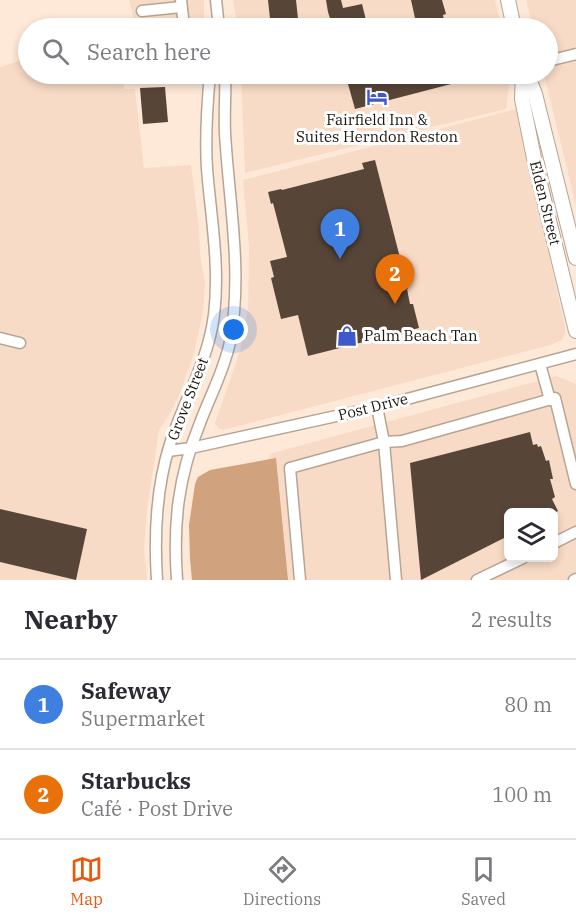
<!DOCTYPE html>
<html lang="en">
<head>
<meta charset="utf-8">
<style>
	body { margin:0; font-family:"IBM Plex Serif",serif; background:#f7f7f7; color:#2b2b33 }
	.controls { position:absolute; right:18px; bottom:18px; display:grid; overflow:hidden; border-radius:9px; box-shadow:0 3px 9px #0003 }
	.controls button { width:54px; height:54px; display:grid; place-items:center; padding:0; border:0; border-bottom:2px solid #e1e1e2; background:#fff; color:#2b2b33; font:30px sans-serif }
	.you { position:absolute; left:234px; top:330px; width:21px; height:21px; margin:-15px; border:4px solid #fff; border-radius:50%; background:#1a73e8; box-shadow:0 0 0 9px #1a73e833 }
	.badge { display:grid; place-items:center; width:39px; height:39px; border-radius:50%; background:#ea580c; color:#fff; font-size:20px; font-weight:700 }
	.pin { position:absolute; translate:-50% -50px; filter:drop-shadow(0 2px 3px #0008) }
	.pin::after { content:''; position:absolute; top:32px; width:21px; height:18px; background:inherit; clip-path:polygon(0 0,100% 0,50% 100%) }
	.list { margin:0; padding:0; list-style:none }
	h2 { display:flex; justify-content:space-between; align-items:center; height:78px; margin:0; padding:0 24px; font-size:26px }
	h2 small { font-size:20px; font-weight:400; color:#7c7c81 }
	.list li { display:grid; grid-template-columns:39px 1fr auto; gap:18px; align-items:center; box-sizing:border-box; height:90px; padding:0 24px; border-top:2px solid #e1e1e2 }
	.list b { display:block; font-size:22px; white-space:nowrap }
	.list p { margin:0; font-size:20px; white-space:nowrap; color:#7c7c81 }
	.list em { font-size:20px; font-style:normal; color:#7c7c81 }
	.icon { flex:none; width:33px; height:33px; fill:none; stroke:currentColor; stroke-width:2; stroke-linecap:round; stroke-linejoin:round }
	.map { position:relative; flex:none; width:576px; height:580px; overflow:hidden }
	.search { position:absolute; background:#fff; box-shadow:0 3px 9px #0003; left:18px; right:18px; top:18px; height:66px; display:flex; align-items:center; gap:15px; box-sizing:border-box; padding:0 21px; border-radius:33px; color:#7c7c81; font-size:22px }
	.sheet { height:258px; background:#fff }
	nav { display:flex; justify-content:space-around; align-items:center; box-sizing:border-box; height:84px; border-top:2px solid #e1e1e2; background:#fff; font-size:16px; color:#7c7c81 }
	nav a { display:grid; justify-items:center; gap:3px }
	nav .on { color:#ea580c }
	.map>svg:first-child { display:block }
	.built { fill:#f8dbc6; fill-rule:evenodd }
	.forest { fill:#d0a27e }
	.building { fill:#574538 }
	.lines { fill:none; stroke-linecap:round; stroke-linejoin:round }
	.minor-casing { stroke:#b8a494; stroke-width:13 }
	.major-casing { stroke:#b8a494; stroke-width:16 }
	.minor { stroke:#fff; stroke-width:10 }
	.major { stroke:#fff; stroke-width:14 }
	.labels { text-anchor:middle; stroke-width:6; stroke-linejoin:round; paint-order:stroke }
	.poi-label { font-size:15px; fill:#1e1711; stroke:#fff }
	.street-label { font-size:15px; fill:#1e1711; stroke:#fff }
</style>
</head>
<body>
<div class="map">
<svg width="576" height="580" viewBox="0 0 576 580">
	<rect width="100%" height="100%" fill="#fee9d8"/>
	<!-- built -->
	<g class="built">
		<polygon points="129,0 204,0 204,25 196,28 136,28"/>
		<polygon points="233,0 495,0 502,28 238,28"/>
		<polygon points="526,0 576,0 576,206 544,74 548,74 548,28 533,28"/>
		<polygon points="28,58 28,74 123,74 124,89 135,89 144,168 191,165 199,227 200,254 205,284 203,313 193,357 180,393 170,414 159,430 147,509 144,548 147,580 0,580 0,67"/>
		<polygon points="241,74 511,74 506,109 245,173"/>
		<polygon points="516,109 566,331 562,340 550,345 223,430 218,428 215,423 240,351 248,308 249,247 243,180"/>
		<path d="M556,376L576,384V580H282L269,454ZM508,512H554V558H508Z"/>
	</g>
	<!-- forest -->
	<polygon class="forest" points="276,458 288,580 192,580 190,559 189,525 195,484 198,477 210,470"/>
	<!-- building -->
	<g class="building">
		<polygon points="268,0 296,0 299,28 271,28"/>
		<polygon points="326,0 341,0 343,8 362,4 366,20 333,28 328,12"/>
		<polygon points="411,0 442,0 446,14 443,15 444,20 417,27"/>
		<polygon points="391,74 452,74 455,83 355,109 348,84"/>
		<polygon points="165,87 168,122 143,124 140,88"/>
		<polygon points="375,160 408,289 407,289 410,304 413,304 419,328 308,356 298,315 281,319 271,278 274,277 270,261 287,257 273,203 271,204 268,192 281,189 282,190 364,169 362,163"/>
		<polygon points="530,432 533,445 537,444 538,447 541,446 546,461 549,460 553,479 550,479 555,497 552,499 558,511 554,513 508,512 508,536 421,580 410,463"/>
		<polygon points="0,509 87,529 76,580 0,562"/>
	</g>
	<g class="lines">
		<!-- minor casing -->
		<g class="minor-casing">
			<g id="minor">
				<polyline points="181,0 184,26"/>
				<polyline points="216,0 219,28"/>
				<polyline points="142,11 181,7"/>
				<polyline points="548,61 576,54"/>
				<polyline points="0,338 20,343"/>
				<polyline points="540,364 550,400"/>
				<polyline points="377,407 384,442 402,441 555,398 576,484"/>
				<polyline points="168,451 191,448 377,407 576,354"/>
				<polyline points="554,543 576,532"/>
				<path d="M157,580C154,534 156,488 170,444C184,400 208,362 214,315C220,266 211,218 207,169C205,137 207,106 210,74"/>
				<path d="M177,580C173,523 178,477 200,423C210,396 224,371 230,342C243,273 229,203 225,133C224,113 226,93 225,74"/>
				<polyline points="300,580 290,468 384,442 396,580"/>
				<polyline points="477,580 523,558"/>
				<polyline points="574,580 576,579"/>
			</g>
		</g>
		<!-- major casing -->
		<g class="major-casing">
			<g id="major">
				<polyline points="508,0 514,28"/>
				<polyline points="523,74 522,99 535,163 576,331"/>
				<polyline points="527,74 535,94 576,258"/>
			</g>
		</g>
		<!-- minor -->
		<use href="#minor" class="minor"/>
		<!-- major -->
		<use href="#major" class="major"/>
	</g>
	<!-- icons -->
	<defs>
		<g id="hotel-bare" transform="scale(1.62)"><path d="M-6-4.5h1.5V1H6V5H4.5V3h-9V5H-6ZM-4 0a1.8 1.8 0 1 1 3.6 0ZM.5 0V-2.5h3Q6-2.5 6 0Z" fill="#3f58cb" stroke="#fff" stroke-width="2.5" paint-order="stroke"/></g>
		<g id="shop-bare" transform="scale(1.62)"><path d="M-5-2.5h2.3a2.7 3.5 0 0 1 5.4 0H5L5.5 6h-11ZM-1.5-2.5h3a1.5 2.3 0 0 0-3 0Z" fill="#3f58cb" stroke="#fff" stroke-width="2.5" paint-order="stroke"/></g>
	</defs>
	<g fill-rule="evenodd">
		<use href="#hotel-bare" x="377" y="97"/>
		<use href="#shop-bare" x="347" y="336"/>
	</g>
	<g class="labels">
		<!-- poi labels -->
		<g class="poi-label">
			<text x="377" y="125">Fairfield Inn &amp;<tspan x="377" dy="17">Suites Herndon Reston</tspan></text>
			<text x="364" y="341" text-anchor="start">Palm Beach Tan</text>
		</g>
		<!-- street labels -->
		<g class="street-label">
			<text transform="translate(545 203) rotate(76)" y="5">Elden Street</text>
			<text transform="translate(188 399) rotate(-69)" y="5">Grove Street</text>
			<text transform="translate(373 407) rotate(-14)" y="5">Post Drive</text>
		</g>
	</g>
</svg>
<div class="controls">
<button><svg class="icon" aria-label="layers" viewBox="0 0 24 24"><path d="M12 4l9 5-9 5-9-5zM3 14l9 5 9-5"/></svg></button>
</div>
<div class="you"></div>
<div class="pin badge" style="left:340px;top:259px;background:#3f7fe0">1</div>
<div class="pin badge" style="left:395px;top:304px;background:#e8710a">2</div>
<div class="search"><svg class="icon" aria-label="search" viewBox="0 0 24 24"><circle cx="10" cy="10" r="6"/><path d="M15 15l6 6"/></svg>Search here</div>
</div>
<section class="sheet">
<h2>Nearby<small>2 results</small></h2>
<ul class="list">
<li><span class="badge" style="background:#3f7fe0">1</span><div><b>Safeway</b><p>Supermarket</p></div><em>80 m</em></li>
<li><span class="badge" style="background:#e8710a">2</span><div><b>Starbucks</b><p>Café · Post Drive</p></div><em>100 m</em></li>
</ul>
</section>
<nav>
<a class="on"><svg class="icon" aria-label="map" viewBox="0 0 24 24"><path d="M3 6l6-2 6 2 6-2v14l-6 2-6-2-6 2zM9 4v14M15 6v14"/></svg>Map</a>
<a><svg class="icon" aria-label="directions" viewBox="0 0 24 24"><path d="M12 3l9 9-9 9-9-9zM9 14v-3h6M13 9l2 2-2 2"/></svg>Directions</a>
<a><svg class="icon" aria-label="saved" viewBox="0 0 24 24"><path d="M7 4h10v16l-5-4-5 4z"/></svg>Saved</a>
</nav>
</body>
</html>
